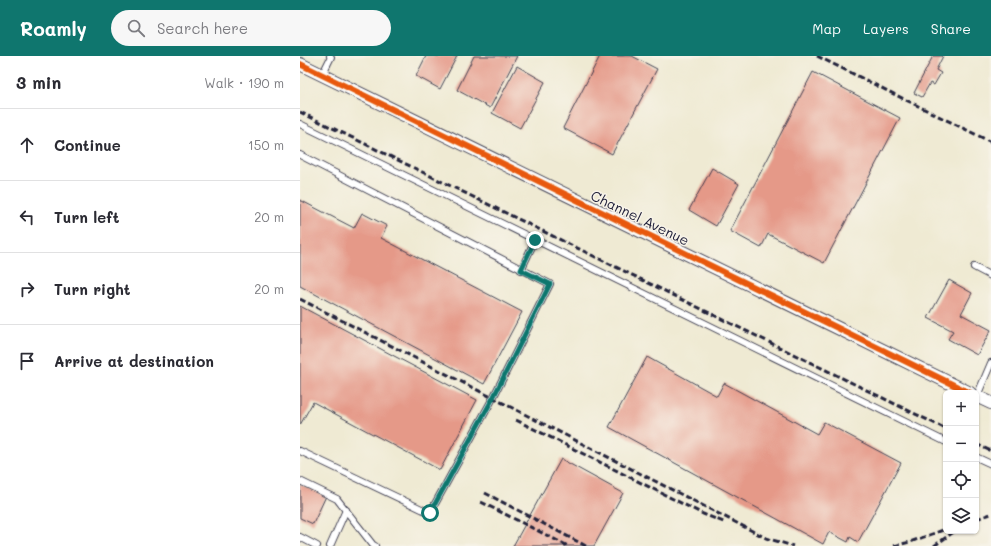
<!DOCTYPE html>
<html lang="en">
<head>
<meta charset="utf-8">
<style>
	body { margin:0; font-family:Mali,sans-serif; background:#f7f7f7; color:#2b2b33 }
	.controls { position:absolute; right:12px; bottom:12px; display:grid; overflow:hidden; border-radius:6px; box-shadow:0 1px 3px #0004 }
	.controls button { width:36px; height:36px; display:grid; place-items:center; padding:0; border:0; border-bottom:1px solid #e1e1e2; background:#fff; color:#2b2b33; font:20px sans-serif }
	.stop { position:absolute; width:12px; height:12px; margin:-9px; border:3px solid #0f766e; border-radius:50%; background:#fff }
	.stop.end { background:#0f766e; border-color:#fff; box-shadow:0 1px 4px #0008 }
	.list { margin:0; padding:0; list-style:none }
	h2 { display:flex; justify-content:space-between; align-items:center; height:52px; margin:0; padding:0 16px; font-size:17px }
	h2 small { font-size:13px; font-weight:400; color:#7c7c81 }
	.list li { display:grid; grid-template-columns:26px 1fr auto; gap:12px; align-items:center; box-sizing:border-box; height:72px; padding:0 16px; border-top:1px solid #e1e1e2 }
	.list b { display:block; font-size:15px; white-space:nowrap }
	.list em { font-size:13px; font-style:normal; color:#7c7c81 }
	.icon { flex:none; width:22px; height:22px; fill:none; stroke:currentColor; stroke-width:2; stroke-linecap:round; stroke-linejoin:round }
	.map { position:relative; flex:none; width:691px; height:490px; overflow:hidden }
	header { display:flex; align-items:center; gap:24px; box-sizing:border-box; height:56px; padding:0 20px; background:#0f766e; color:#fff }
	header strong { font-size:19px }
	nav { display:flex; gap:22px; margin-inline-start:auto; font-size:14px }
	.search { width:280px; height:36px; background:#f7f7f7; display:flex; align-items:center; gap:10px; box-sizing:border-box; padding:0 14px; border-radius:22px; color:#7c7c81; font-size:15px }
	main { display:flex }
	aside { flex:1; background:#fff }
	.map>svg:first-child { display:block }
	.building { fill:#e59988 }
	.lines { fill:none; stroke-linecap:round; stroke-linejoin:round }
	.service-casing { stroke:#414052; stroke-width:8 }
	.minor-casing { stroke:#414052; stroke-width:14 }
	.service { stroke:#fff; stroke-width:6 }
	.minor { stroke:#fff; stroke-width:12 }
	.rail { stroke:#22223b; stroke-width:3; stroke-dasharray:6 3; stroke-linecap:butt }
	.cycleway-casing { stroke:#f7f3e8; stroke-width:8 }
	.cycleway { stroke:#e8590c; stroke-width:6 }
	.route { stroke:#0f766e; stroke-width:5 }
	.labels { text-anchor:middle; stroke-width:3; stroke-linejoin:round; paint-order:stroke }
	.street-label { font-size:14px; fill:#22223b; stroke:#f7f3e8 }
</style>
</head>
<body>
<header>
<strong>Roamly</strong>
<div class="search"><svg class="icon" aria-label="search" viewBox="0 0 24 24"><circle cx="10" cy="10" r="6"/><path d="M15 15l6 6"/></svg>Search here</div>
<nav><a>Map</a><a>Layers</a><a>Share</a></nav>
</header>
<main>
<aside>
<h2>3 min<small>Walk · 190 m</small></h2>
<ul class="list">
<li><svg class="icon" aria-label="ahead" viewBox="0 0 24 24"><path d="M12 20V5M6 11l6-6 6 6"/></svg><div><b>Continue</b></div><em>150 m</em></li>
<li><svg class="icon" aria-label="left" viewBox="0 0 24 24"><path d="M17 20v-9H6M10 6l-5 5 5 5"/></svg><div><b>Turn left</b></div><em>20 m</em></li>
<li><svg class="icon" aria-label="right" viewBox="0 0 24 24"><path d="M7 20v-9h11M14 6l5 5-5 5"/></svg><div><b>Turn right</b></div><em>20 m</em></li>
<li><svg class="icon" aria-label="arrive" viewBox="0 0 24 24"><path d="M6 21V4h12l-3 4 3 4H6"/></svg><div><b>Arrive at destination</b></div></li>
</ul>
</aside>
<div class="map">
<svg width="691" height="490" viewBox="0 0 691 490">
	<rect width="100%" height="100%" fill="#f7f3e8"/>
	<filter id="ink" filterUnits="userSpaceOnUse"><feTurbulence type="fractalNoise" baseFrequency=".025" numOctaves="2"/><feDisplacementMap in="SourceGraphic" scale="8" xChannelSelector="R" yChannelSelector="G"/><feConvolveMatrix kernelMatrix="1 2 1 2 8 2 1 2 1" color-interpolation-filters="sRGB"/></filter>
	<filter id="wash" filterUnits="userSpaceOnUse"><feTurbulence type="fractalNoise" baseFrequency=".012" numOctaves="4" result="noise"/><feDisplacementMap in="SourceGraphic" scale="16" xChannelSelector="R" yChannelSelector="G"/><feGaussianBlur stdDeviation="0.9" result="paint"/><feColorMatrix in="noise" values="0 0 0 0 0 0 0 0 0 0 0 0 0 0 0 0 0 1.4 0 .05"/><feComposite in="paint" operator="in"/></filter>
	<g filter="url(#wash)">
		<rect width="100%" height="100%" fill="#efead3"/>
		<g id="blocks">
			<!-- building -->
			<g class="building">
				<polygon points="126,0 157,0 140,33 116,20"/>
				<polygon points="174,0 217,0 190,52 157,34"/>
				<polygon points="300,0 332,0 357,13 312,98 263,72"/>
				<polygon points="633,0 643,0 636,14 641,17 634,29 630,27 622,41 614,37"/>
				<polygon points="217,10 245,26 220,72 192,57"/>
				<polygon points="513,16 600,62 524,207 468,178 461,192 430,175"/>
				<polygon points="412,112 439,128 416,170 389,154"/>
				<polygon points="0,144 54,172 62,157 87,170 81,182 222,256 184,328 0,230"/>
				<polygon points="649,224 672,237 661,258 691,274 677,299 648,283 653,275 628,262"/>
				<polygon points="0,250 177,344 140,414 13,346 0,369"/>
				<polygon points="347,301 417,340 424,327 517,378 524,366 601,407 558,486 550,481 548,486 529,476 523,488 309,371"/>
				<polygon points="261,403 323,437 294,490 213,490"/>
				<polygon points="0,428 26,440 13,468 0,462"/>
			</g>
		</g>
	</g>
	<g filter="url(#ink)">
		<use href="#blocks" fill-opacity="0" stroke="#414052" stroke-width="1"/>
		<g class="lines">
			<!-- service casing -->
			<g class="service-casing">
				<g id="service">
					<polyline points="22,19 31,1 30,0"/>
					<polyline points="0,68 646,386"/>
					<polyline points="0,99 250,228 193,342 130,457 0,395"/>
					<polyline points="674,211 691,220"/>
					<polyline points="221,214 235,184"/>
					<polyline points="677,340 691,307"/>
					<polyline points="676,401 691,408"/>
					<polyline points="0,425 37,443 73,489 75,490"/>
					<polyline points="0,481 17,490"/>
					<polyline points="30,490 46,454"/>
				</g>
			</g>
			<!-- minor casing -->
			<g class="minor-casing">
				<g id="minor">
					<polyline points="0,8 670,337"/>
					<polyline points="676,340 691,347"/>
				</g>
			</g>
			<!-- service -->
			<use href="#service" class="service"/>
			<!-- minor -->
			<use href="#minor" class="minor"/>
			<!-- rail -->
			<g class="rail">
				<polyline points="517,0 691,86"/>
				<polyline points="0,56 646,373"/>
				<polyline points="0,243 466,482 493,490"/>
				<polyline points="216,364 403,458 426,467"/>
				<polyline points="676,388 691,395"/>
				<polyline points="185,437 286,490"/>
				<polyline points="181,446 268,490"/>
				<polyline points="676,463 691,458"/>
				<polyline points="594,490 610,486 646,473"/>
				<polyline points="634,490 655,475"/>
			</g>
			<!-- cycleway casing -->
			<g class="cycleway-casing">
				<polyline id="cycleway" points="0,8 670,337"/>
			</g>
			<!-- cycleway -->
			<use href="#cycleway" class="cycleway"/>
		</g>
	</g>
	<g class="lines" filter="url(#ink)">
		<!-- route -->
		<polyline class="route" points="130,457 193,342 250,228 221,214 235,184"/>
	</g>
	<g class="labels">
		<!-- street labels -->
		<g class="street-label">
			<text transform="translate(340 162) rotate(26)" y="5">Channel Avenue</text>
		</g>
	</g>
</svg>
<div class="controls">
<button>+</button>
<button>−</button>
<button><svg class="icon" aria-label="locate" viewBox="0 0 24 24"><circle cx="12" cy="12" r="6"/><path d="M12 2v4M12 18v4M2 12h4M18 12h4"/></svg></button>
<button><svg class="icon" aria-label="layers" viewBox="0 0 24 24"><path d="M12 4l9 5-9 5-9-5zM3 14l9 5 9-5"/></svg></button>
</div>
<div class="stop" style="left:130px;top:457px"></div>
<div class="stop end" style="left:235px;top:184px"></div>
</div>
</main>
</body>
</html>
